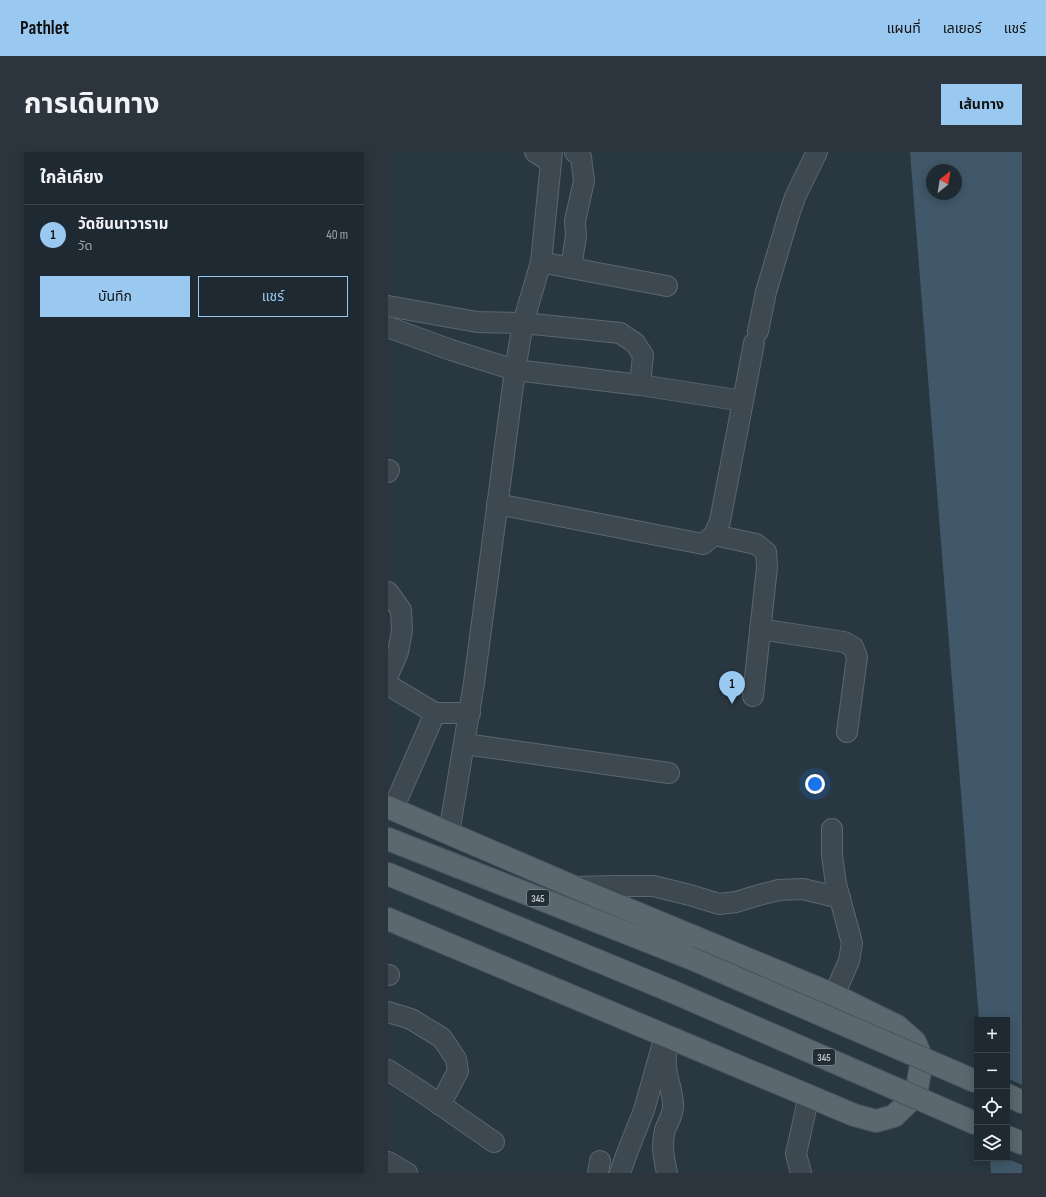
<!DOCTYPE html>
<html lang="th">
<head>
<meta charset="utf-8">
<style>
	body { margin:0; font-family:"Sofia Sans Condensed","Noto Sans Thai",sans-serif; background:#2c353d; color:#f1f3f6 }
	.controls { position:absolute; right:12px; bottom:12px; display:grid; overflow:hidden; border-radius:0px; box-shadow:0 2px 10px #0003 }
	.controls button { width:36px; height:36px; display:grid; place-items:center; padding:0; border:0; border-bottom:1px solid #3c454d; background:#1f2931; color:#f1f3f6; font:20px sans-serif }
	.compass { position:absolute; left:538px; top:12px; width:36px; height:36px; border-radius:50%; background:#1f2931; box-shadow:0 2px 10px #0003; rotate:30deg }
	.you { position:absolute; left:427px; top:632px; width:14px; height:14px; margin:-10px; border:3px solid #fff; border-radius:50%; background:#1a73e8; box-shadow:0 0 0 6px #1a73e833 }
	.badge { display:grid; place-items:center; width:26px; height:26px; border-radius:50%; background:#99c9f1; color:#111; font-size:13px; font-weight:700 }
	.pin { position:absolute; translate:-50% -33px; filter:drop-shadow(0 1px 2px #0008) }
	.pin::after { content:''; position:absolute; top:21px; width:14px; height:12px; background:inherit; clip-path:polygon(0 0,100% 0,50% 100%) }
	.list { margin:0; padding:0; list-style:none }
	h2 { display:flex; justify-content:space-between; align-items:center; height:52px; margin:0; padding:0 16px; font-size:17px }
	h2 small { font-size:13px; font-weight:400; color:#a1a6ab }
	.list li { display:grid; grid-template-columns:26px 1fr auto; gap:12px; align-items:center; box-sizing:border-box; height:60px; padding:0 16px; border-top:1px solid #3c454d }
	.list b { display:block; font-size:15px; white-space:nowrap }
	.list p { margin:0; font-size:13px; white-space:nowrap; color:#a1a6ab }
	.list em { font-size:13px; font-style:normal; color:#a1a6ab }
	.actions { display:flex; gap:8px; padding:12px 16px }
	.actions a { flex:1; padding:9px 0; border:1px solid #99c9f1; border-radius:0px; text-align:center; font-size:14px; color:#99c9f1 }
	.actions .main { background:#99c9f1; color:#111 }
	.icon { flex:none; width:22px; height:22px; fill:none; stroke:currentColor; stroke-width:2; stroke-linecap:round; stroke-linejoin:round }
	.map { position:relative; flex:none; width:634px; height:1021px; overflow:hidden; border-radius:0px }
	header { display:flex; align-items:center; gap:24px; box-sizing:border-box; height:56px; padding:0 20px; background:#99c9f1; color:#111 }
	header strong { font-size:19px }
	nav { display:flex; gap:22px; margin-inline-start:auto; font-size:14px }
	.intro { display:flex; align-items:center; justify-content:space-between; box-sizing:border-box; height:96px; padding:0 24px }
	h1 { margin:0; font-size:28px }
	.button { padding:10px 18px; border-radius:0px; background:#99c9f1; color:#111; font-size:14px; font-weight:700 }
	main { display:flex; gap:24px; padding:0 24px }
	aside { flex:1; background:#1f2931; border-radius:0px; box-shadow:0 2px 10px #0003 }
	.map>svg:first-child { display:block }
	.water { fill:#405869; fill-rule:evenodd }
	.pier { fill:#293741 }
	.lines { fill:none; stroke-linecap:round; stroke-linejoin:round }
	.minor-casing { stroke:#5b666e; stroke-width:22 }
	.major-casing { stroke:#4a545d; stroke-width:24 }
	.minor { stroke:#3d4851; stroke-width:20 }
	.major { stroke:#5b6870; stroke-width:22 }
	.major-bridge-casing { stroke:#4a545d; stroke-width:24; stroke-linecap:butt }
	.major-bridge { stroke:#5b6870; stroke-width:22 }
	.labels { text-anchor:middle; stroke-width:3; stroke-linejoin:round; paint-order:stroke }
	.shield { fill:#222d36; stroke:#8c969e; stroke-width:1 }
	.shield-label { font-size:10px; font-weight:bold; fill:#bac3cb }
</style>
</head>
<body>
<header>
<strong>Pathlet</strong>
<nav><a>แผนที่</a><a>เลเยอร์</a><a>แชร์</a></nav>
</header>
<div class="intro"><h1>การเดินทาง</h1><a class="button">เส้นทาง</a></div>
<main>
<aside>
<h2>ใกล้เคียง<small></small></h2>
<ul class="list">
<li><span class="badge">1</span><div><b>วัดชินนาวาราม</b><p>วัด</p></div><em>40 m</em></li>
</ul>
<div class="actions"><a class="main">บันทึก</a><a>แชร์</a></div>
</aside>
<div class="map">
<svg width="634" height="1021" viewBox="0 0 634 1021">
	<rect width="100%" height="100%" fill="#293741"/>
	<!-- water -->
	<path class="water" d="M522,0H634V1021H603L602,1006H619V868H591ZM544,18H568V42H544Z"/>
	<!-- pier -->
	<polygon class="pier" points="619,926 634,933 634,1013 617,1006 619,1006"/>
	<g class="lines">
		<!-- minor casing -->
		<g class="minor-casing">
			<g id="minor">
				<polyline points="147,0 162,10"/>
				<polyline points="153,110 183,116 188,84 187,69 196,29 193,5 187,0"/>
				<polyline points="183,116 279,134"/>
				<polyline points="0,154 89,170 135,171 232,181 247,191 255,203 252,233"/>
				<polyline points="0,175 63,198 127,218 252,233 355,249 366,191"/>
				<polyline points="370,179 378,140 400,66 407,45 429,0"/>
				<polyline points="0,320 1,318"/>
				<polyline points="109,352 315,392 326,383 332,369 355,249"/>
				<polyline points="326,383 368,392 378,400 379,415 365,544"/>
				<polyline points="0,440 13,458 14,479 10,500 0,523"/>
				<polyline points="372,477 456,490 465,495 469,505 459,580"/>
				<polyline points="0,533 47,561 5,657"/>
				<polyline points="47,561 82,561"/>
				<polyline points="77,592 281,621"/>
				<polyline points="444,677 444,703 448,732 464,791 461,809 446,843"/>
				<polyline points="61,681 86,531 127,218 135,171 153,110 164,0"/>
				<polyline points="186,735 229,734 265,734 302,743 331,752 348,750 371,743 391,738 415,737 452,746"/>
				<polyline points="0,823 1,823"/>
				<polyline points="0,860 23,867 54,886 68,907 70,919 52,953"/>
				<polyline points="0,918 34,940 106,990"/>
				<polyline points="0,1010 19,1021"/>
				<polyline points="210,1021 212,1009"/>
				<polyline points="232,1021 239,1001 256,958 277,884"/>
				<path d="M279,1021C276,1007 273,993 277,978C280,970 286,961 285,952C284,931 274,919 279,898"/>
				<polyline points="413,1021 408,1002 421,943"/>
			</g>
		</g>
		<!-- major casing -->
		<g class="major-casing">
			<g id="major">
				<polyline points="0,655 186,735 446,843 509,874 527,890 534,907 528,943 506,964 488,969 466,963 0,767"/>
				<polyline points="0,687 300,805"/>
				<polyline points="0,722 283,839"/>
				<polyline points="619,943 634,950"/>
				<polyline points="619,985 634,991"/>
			</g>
		</g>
		<!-- minor -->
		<use href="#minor" class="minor"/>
		<!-- major -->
		<use href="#major" class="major"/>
		<!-- major-bridge casing -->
		<g class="major-bridge-casing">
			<g id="major-bridge">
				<polyline points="300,805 589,930"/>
				<polyline points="283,839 589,972"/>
			</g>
		</g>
		<!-- major-bridge -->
		<use href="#major-bridge" class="major-bridge"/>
	</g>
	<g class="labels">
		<!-- shield labels -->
		<g class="shield">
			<rect x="139" y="738" width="22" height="16" rx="3"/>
			<rect x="425" y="897" width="22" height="16" rx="3"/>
		</g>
		<g class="shield-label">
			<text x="150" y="750">345</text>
			<text x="436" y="909">345</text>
		</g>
	</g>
</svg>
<div class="controls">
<button>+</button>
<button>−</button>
<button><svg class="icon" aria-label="locate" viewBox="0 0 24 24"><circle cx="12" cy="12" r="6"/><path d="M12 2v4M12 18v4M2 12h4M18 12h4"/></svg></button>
<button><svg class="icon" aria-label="layers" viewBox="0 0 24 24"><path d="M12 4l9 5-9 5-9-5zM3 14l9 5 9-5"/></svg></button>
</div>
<svg class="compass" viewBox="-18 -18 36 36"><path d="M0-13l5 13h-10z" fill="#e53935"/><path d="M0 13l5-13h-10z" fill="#a1a6ab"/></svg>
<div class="you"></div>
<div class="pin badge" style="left:344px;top:552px">1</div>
</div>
</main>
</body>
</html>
